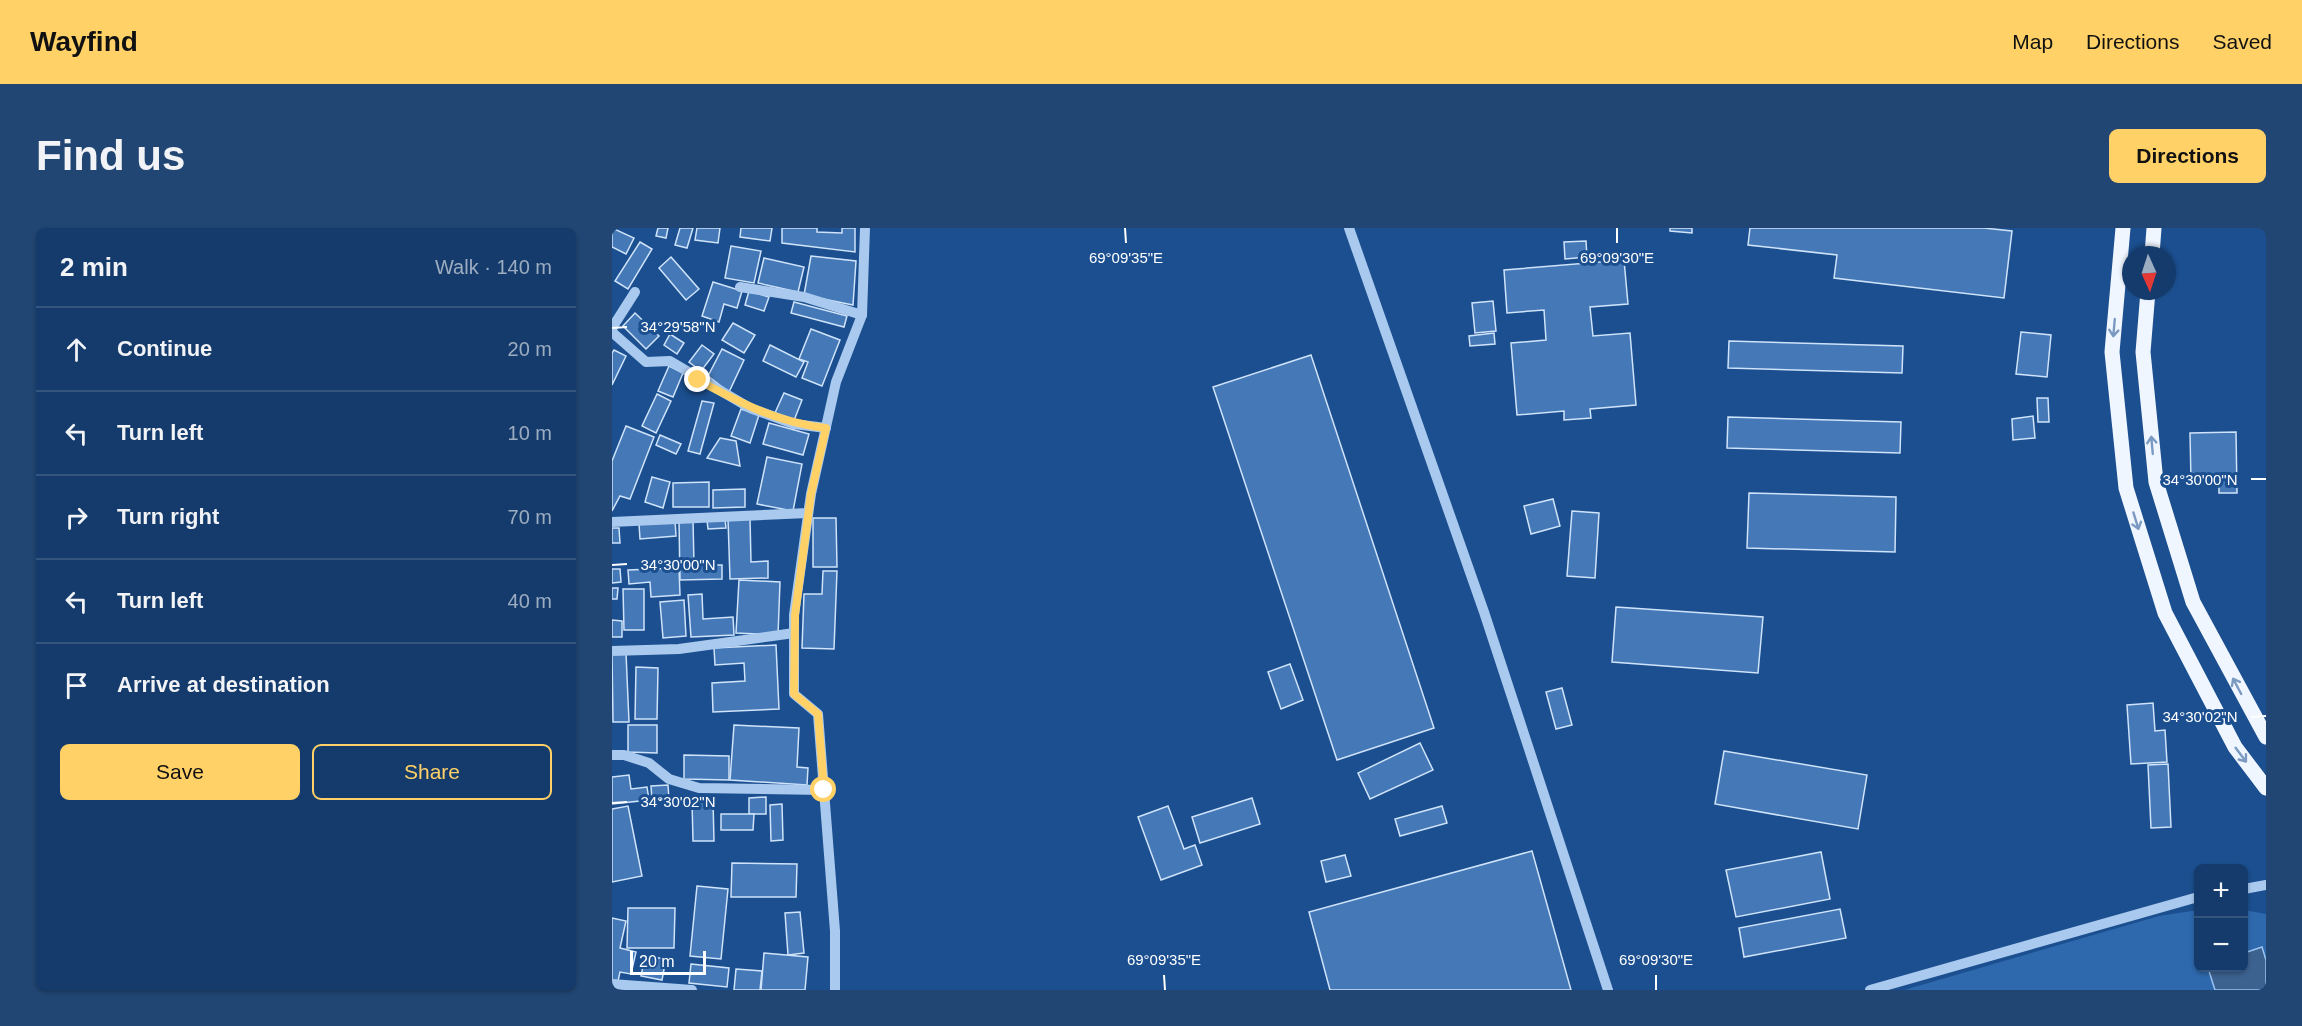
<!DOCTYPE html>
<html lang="en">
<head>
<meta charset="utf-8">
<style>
	body { margin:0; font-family:Helvetica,sans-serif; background:#214673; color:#f1f3f6 }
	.controls { position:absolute; right:18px; bottom:18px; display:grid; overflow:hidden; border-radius:9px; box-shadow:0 2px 4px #0004 }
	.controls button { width:54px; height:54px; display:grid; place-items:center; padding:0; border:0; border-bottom:2px solid #33557e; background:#143b6b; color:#f1f3f6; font:30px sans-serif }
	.compass { position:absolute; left:1510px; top:18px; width:54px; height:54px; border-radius:50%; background:#143b6b; box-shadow:0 2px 4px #0004; rotate:177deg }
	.scale { position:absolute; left:18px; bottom:15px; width:76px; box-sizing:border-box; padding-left:6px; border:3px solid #fff; border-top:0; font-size:16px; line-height:21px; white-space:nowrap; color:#fff; -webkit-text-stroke:4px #1b4f8f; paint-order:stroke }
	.stop { position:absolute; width:18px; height:18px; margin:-14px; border:4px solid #ffd166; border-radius:50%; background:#fff }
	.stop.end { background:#ffd166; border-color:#fff; box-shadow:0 2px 6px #0008 }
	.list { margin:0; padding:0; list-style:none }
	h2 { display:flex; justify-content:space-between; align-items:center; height:78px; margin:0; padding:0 24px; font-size:26px }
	h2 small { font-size:20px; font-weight:400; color:#9dadc1 }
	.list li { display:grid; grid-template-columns:39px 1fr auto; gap:18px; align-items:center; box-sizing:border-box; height:84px; padding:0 24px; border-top:2px solid #33557e }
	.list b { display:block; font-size:22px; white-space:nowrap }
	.list em { font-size:20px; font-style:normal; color:#9dadc1 }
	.actions { display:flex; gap:12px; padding:18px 24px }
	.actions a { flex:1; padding:14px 0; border:2px solid #ffd166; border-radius:9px; text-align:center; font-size:21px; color:#ffd166 }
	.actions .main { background:#ffd166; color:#111 }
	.icon { flex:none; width:33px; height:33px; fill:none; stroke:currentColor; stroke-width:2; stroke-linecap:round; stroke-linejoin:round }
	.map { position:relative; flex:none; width:1654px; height:762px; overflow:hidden; border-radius:9px }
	header { display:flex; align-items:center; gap:36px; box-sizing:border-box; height:84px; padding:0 30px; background:#ffd166; color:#111 }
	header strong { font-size:28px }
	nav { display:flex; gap:33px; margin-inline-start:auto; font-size:21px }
	.intro { display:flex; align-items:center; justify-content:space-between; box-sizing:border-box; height:144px; padding:0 36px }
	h1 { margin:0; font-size:42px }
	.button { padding:15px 27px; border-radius:9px; background:#ffd166; color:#111; font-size:21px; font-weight:700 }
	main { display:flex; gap:36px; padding:0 36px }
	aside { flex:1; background:#143b6b; border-radius:9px; box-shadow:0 2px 4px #0004 }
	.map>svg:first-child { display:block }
	.green { fill:#2e69ad }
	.water { fill:#3c6290; stroke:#9cc4f0; stroke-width:1.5 }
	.building { fill:#4478b7; stroke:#cfe3fa; stroke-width:1.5 }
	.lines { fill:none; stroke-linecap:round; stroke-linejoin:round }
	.minor { stroke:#a9c9ee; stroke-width:10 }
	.major { stroke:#f0f6ff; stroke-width:15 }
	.oneway { stroke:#7b9ac1 }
	.route { stroke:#ffd166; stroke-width:8 }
	.ticks { fill:none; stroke:#fff; stroke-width:2 }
	.ticks-label { font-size:15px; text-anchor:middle; fill:#fff; stroke:#1b4f8f; stroke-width:6; stroke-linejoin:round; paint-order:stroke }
</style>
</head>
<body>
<header>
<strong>Wayfind</strong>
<nav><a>Map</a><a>Directions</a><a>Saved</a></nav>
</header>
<div class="intro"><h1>Find us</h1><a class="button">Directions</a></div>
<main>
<aside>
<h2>2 min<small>Walk · 140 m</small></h2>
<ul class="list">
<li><svg class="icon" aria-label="ahead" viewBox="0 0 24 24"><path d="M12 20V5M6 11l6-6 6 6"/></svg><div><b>Continue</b></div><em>20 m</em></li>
<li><svg class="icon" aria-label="left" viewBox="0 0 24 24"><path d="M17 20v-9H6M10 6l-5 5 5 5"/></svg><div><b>Turn left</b></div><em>10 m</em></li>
<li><svg class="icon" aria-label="right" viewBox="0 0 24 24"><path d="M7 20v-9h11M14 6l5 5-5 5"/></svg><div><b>Turn right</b></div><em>70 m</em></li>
<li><svg class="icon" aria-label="left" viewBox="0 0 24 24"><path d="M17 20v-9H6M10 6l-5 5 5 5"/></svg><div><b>Turn left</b></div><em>40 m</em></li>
<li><svg class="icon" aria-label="arrive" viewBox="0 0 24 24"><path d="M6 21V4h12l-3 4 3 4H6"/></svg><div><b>Arrive at destination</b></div></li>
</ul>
<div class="actions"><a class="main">Save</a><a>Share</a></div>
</aside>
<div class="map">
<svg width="1654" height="762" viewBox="0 0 1654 762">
	<rect width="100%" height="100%" fill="#1b4f8f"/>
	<!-- green -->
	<polygon class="green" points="1586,682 1586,740 1632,740 1632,682 1654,686 1654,762 1292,762 1547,688"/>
	<!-- water -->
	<polygon class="water" points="1650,719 1654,732 1654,762 1603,762 1596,740 1632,740 1632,725"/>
	<!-- building -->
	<g class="building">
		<polygon points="0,0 22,10 14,26 0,19"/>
		<polygon points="46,0 56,0 54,10 44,8"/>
		<polygon points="68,0 81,0 75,20 63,17"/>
		<polygon points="85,0 108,0 106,15 83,12"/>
		<polygon points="129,0 160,0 158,13 128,9"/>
		<polygon points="170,0 205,0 205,4 230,5 230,0 243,0 243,24 170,15"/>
		<polygon points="1058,0 1080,0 1080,5 1058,3"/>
		<polygon points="1138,0 1372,0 1400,3 1392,70 1222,50 1225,27 1136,17"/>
		<polygon points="974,13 975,29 953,31 952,14"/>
		<polygon points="28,14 40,21 16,61 3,53"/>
		<polygon points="119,18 149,23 142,55 113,50"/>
		<polygon points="199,28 244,33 241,77 192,67"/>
		<polygon points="59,29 87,61 74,72 47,40"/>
		<polygon points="152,30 192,39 186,64 146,55"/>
		<polygon points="1012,32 1016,76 978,79 981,108 1018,105 1024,177 978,181 979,190 952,192 952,183 905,187 899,115 934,112 932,82 895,85 892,42"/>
		<polygon points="101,54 130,63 125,80 112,76 107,94 90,88"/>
		<polygon points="137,63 157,69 152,83 133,77"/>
		<polygon points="881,73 884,103 863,105 860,75"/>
		<polygon points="182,74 235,88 232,99 179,85"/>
		<polygon points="23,85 47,108 34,121 11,98"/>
		<polygon points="121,95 143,107 132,125 110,112"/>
		<polygon points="199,101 228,112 210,158 190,150 196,134 187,131"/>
		<polygon points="1409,104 1439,107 1435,149 1404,146"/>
		<polygon points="882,105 883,116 858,118 857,108"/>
		<polygon points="58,106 72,115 65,126 52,117"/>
		<polygon points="1117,113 1291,118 1290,145 1116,140"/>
		<polygon points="90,117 102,126 89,143 77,134"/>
		<polygon points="158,117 192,134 184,149 151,133"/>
		<polygon points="110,121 132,132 117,164 96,148"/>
		<polygon points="2,122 14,128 0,157 0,125"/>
		<polygon points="699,127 822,500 725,532 601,159"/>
		<polygon points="57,138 71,145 61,169 46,163"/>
		<polygon points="172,165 190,172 181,195 162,187"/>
		<polygon points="45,166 59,173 44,205 30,198"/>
		<polygon points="1425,170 1436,170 1437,194 1426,194"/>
		<polygon points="90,173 102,175 88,226 76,223"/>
		<polygon points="129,181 147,187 138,215 119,208"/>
		<polygon points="1421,188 1423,210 1401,212 1400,191"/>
		<polygon points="1116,189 1289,194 1288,225 1115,220"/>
		<polygon points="157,195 197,206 191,227 151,216"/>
		<polygon points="14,198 42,209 18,271 8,268 0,283 0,233"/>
		<polygon points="1624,204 1625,265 1607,265 1607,252 1579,253 1578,205"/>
		<polygon points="48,207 69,216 64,226 44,217"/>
		<polygon points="108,210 124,213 128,238 95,230"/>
		<polygon points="155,229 190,236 181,283 145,276"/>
		<polygon points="40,249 58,254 51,280 33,274"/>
		<polygon points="97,254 97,279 61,279 61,255"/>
		<polygon points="133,261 133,279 101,280 101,262"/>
		<polygon points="1137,265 1284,269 1283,324 1135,320"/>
		<polygon points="941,271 948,298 919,306 912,278"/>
		<polygon points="960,283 987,285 983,350 955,348"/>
		<polygon points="138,290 139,334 156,333 156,350 118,351 116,291"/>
		<polygon points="201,290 224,290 225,339 201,339"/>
		<polygon points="113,291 114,300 96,301 95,292"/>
		<polygon points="63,292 64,308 28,311 27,296"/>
		<polygon points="81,292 82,337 110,337 110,351 68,352 67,293"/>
		<polygon points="0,300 7,300 8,315 0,315"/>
		<polygon points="67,340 68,367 39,369 38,354 17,356 16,342"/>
		<polygon points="0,341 8,341 9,354 0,355"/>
		<polygon points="211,343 225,343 222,421 190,420 192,366 210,366"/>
		<polygon points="127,352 168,354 166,407 124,405"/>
		<polygon points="0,360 6,360 5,371 0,371"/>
		<polygon points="11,361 32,361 32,402 12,402"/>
		<polygon points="90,366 91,391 121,389 122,407 79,409 76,367"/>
		<polygon points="72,372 74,408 51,410 48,374"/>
		<polygon points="1004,379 1151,389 1146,445 1000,434"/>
		<polygon points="0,392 10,393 10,409 0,409"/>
		<polygon points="164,417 167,481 101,484 100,455 133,453 132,435 103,437 102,420"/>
		<polygon points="14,425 17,494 1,494 0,426"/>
		<polygon points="678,436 691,472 669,481 656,444"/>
		<polygon points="24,439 46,440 45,491 23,491"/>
		<polygon points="950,460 960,497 944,501 934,464"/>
		<polygon points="1541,475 1543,503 1553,502 1555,534 1519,536 1515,477"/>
		<polygon points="16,497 45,497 45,525 16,524"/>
		<polygon points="122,497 187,500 185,539 196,540 195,557 118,552"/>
		<polygon points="808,515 821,542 758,571 746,545"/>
		<polygon points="1112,523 1255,547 1246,601 1103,576"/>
		<polygon points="72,527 117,528 117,552 72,551"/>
		<polygon points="1556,536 1559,599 1539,600 1536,537"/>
		<polygon points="17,547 19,561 35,559 37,572 0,576 0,549"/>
		<polygon points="56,557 57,571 40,572 39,558"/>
		<polygon points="154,569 154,586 137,586 137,570"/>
		<polygon points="640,570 648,596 588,615 580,589"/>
		<polygon points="101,573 102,613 81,613 80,574"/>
		<polygon points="170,576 171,612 159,613 158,577"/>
		<polygon points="16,578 30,648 0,654 0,581"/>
		<polygon points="556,578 572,621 583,617 590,637 549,652 526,589"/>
		<polygon points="830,578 835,595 788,608 783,591"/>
		<polygon points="109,586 142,586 141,602 109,602"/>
		<polygon points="920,623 959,762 718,762 697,684"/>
		<polygon points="1209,624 1218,671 1124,689 1114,642"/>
		<polygon points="733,627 739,648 714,654 709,633"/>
		<polygon points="120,635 185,636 184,669 119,669"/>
		<polygon points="85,658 116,661 109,731 78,728"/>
		<polygon points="16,680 63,680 62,720 15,720"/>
		<polygon points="1228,681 1234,710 1132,729 1127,700"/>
		<polygon points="188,684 192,725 176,727 173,685"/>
		<polygon points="0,690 14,693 8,720 24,724 19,746 8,744 6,753 0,752"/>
		<polygon points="152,725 196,729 193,762 149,762"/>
		<polygon points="33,728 54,731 50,752 29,748"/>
		<polygon points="79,736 117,740 115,759 77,755"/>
		<polygon points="124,741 150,743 148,762 122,762"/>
	</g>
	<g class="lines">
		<!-- minor -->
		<g class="minor">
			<polyline points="737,0 872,384 996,762"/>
			<polyline points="128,59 192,69 250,87"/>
			<polyline points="23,64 0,100 1,105 34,134 58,133 138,180 182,196 214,200"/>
			<polyline points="0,294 196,285"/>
			<polyline points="0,423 67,421 182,405"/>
			<polyline points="0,527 12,527 37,535 57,551 87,560 211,562"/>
			<polyline points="1632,661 1654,657"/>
			<polyline points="0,756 80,762"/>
			<polyline points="223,762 223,703 206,486 182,466 182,387 199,266 224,154 250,87 253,0"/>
			<polyline points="1258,762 1586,669"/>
		</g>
		<!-- major -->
		<g class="major">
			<polyline points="1511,0 1500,124 1514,260 1553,385 1623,519 1654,560"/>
			<polyline points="1540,27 1542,0"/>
			<polyline points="1536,63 1531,124 1544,254 1581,374 1654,509"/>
		</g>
	</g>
	<!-- one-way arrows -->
	<defs><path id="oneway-shaft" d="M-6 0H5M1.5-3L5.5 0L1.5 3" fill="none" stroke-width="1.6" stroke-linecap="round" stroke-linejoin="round" transform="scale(1.5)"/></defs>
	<g class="oneway">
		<use href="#oneway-shaft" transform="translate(1502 100) rotate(95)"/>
		<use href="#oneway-shaft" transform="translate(1540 217) rotate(-95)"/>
		<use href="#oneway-shaft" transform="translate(1524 293) rotate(73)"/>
		<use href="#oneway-shaft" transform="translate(1625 458) rotate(-118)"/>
		<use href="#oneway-shaft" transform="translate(1629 527) rotate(53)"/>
	</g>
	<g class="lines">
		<!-- route -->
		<path class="route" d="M86,152C129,175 164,194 214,200L199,266L183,387L182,466L206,486L212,562"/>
	</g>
	<!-- ticks -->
	<path class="ticks" d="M513,0L514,15M1005,0V15M0,100L15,99M1639,251H1654M0,337L15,336M1639,489L1654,488M0,575L15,574M552,747L553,762M1044,747V762"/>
	<g class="ticks-label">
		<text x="514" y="35">69°09'35"E</text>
		<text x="1005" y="35">69°09'30"E</text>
		<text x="66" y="104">34°29'58"N</text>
		<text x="1588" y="257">34°30'00"N</text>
		<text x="66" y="342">34°30'00"N</text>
		<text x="1588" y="494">34°30'02"N</text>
		<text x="66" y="579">34°30'02"N</text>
		<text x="552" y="737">69°09'35"E</text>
		<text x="1044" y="737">69°09'30"E</text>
	</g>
</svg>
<div class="controls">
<button>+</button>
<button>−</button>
</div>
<svg class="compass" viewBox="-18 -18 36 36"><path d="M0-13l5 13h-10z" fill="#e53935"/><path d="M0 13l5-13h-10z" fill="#9dadc1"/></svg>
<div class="scale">20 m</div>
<div class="stop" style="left:212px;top:562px"></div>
<div class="stop end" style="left:86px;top:152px"></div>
</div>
</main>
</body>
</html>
